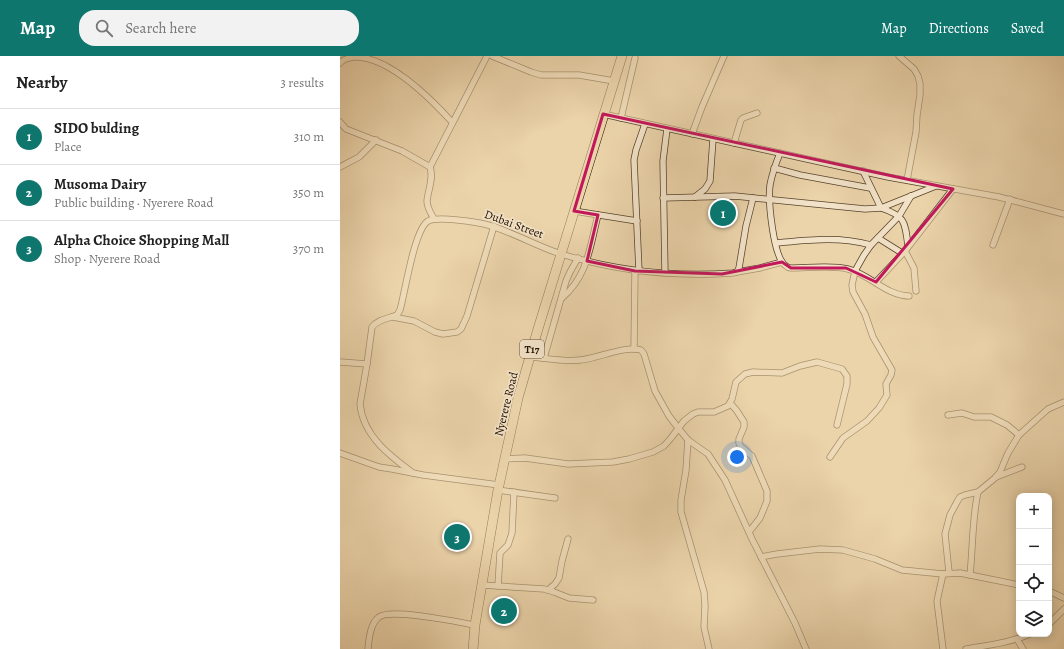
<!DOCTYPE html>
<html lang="en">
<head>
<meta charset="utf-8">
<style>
	body { margin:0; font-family:Alegreya,serif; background:#f2f2f2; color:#222 }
	.controls { position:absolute; right:12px; bottom:12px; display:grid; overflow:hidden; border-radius:8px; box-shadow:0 2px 10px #0003 }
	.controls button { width:36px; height:36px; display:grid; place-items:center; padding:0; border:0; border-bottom:1px solid #e0e0e0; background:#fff; color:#222; font:20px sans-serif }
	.you { position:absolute; left:397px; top:401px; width:14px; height:14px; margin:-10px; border:3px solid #fff; border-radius:50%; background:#1a73e8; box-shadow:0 0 0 6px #1a73e833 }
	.badge { display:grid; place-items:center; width:26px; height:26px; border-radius:50%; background:#0f766e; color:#fff; font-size:13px; font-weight:700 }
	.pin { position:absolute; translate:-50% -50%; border:2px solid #fff; box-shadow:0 1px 4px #0006 }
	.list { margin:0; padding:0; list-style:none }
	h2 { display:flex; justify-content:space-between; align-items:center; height:52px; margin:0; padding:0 16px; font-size:17px }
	h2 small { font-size:13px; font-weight:400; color:#767676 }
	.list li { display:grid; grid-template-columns:26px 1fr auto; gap:12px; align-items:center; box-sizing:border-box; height:56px; padding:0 16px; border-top:1px solid #e0e0e0 }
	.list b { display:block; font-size:15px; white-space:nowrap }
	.list p { margin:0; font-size:13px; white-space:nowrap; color:#767676 }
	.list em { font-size:13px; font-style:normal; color:#767676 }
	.icon { flex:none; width:22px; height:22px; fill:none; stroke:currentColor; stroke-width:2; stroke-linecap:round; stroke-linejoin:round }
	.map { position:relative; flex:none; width:724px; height:593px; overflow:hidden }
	header { display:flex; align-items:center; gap:24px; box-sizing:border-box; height:56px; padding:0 20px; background:#0f766e; color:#fff }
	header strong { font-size:19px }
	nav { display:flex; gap:22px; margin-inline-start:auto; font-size:14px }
	.search { width:280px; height:36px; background:#f2f2f2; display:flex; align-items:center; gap:10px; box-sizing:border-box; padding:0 14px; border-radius:16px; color:#767676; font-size:15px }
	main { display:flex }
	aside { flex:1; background:#fff }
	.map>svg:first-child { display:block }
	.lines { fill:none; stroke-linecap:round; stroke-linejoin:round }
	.street-casing { stroke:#56432b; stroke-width:7 }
	.primary-casing { stroke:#241301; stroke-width:10 }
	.street { stroke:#f2e2c8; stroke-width:5.5 }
	.primary { stroke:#ebd3aa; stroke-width:9 }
	.marked { fill:none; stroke:#c2185b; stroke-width:3; stroke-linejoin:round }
	.labels { text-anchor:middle; stroke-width:3.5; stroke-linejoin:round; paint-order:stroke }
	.shield { fill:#f2e2c8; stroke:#62513d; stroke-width:1 }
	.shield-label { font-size:11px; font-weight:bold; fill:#241301 }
	.street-label { font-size:12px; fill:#241301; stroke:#f2e2c8 }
</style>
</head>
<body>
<header>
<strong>Map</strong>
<div class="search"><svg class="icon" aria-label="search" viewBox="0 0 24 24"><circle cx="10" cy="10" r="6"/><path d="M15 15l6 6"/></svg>Search here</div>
<nav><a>Map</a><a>Directions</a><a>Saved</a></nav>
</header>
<main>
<aside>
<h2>Nearby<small>3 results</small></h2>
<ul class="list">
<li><span class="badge">1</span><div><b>SIDO bulding</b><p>Place</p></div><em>310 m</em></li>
<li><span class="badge">2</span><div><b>Musoma Dairy</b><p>Public building · Nyerere Road</p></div><em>350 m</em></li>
<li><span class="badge">3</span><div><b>Alpha Choice Shopping Mall</b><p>Shop · Nyerere Road</p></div><em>370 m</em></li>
</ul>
</aside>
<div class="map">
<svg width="724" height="593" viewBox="0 0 724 593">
	<rect width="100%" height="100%" fill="#ebd3aa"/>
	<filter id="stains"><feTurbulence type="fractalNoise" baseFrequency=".005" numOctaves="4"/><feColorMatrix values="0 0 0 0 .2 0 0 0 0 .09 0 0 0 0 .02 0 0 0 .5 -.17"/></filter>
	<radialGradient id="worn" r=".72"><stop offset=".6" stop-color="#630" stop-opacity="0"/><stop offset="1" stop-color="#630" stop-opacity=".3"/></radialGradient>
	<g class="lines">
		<!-- street casing -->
		<g class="street-casing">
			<g id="street">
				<polyline points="152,0 191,16 201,19 239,19 274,25"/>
				<polyline points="559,0 574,13 578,20 580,28 580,39 577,59 576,76 567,124"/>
				<path d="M0,7C3,3 9,2 14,1C49,0 91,43 112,66"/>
				<polyline points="263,58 548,121 659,141 724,158"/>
				<polyline points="281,62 295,2"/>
				<path d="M0,66L6,73L62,95L90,111C94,122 88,134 87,145C87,152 91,157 94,163"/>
				<polyline points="352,78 362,51 384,0"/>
				<polyline points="394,87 401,64 403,62 417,57"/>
				<path d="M440,97C436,107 432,118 430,129C428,144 433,202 446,210C447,211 450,212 451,212C467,212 493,209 508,213C529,218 547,240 569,240"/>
				<polyline points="0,111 19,101 36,84"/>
				<polyline points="90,111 147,0"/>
				<polyline points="434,112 460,119 530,132"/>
				<path d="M523,115L541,152C565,160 565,165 568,190"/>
				<polyline points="355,141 365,133 370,125 373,83"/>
				<polyline points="323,142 395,140 525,153 541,152 596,130"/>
				<polyline points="234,155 297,165"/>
				<polyline points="538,182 562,197"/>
				<path d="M436,187C468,184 499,180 531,189"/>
				<polyline points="653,189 670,143"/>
				<polyline points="565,195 574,212 576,235"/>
				<polyline points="299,215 294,104 296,94 305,68"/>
				<polyline points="397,216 420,212 442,206"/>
				<polyline points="325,217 323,105 327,73"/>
				<polyline points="536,226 565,195 613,133"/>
				<path d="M222,242C248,220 250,190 258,159"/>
				<polyline points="53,261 74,265 95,276 103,278 117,276 121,273 127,260 154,170"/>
				<polyline points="294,293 295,215"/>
				<path d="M190,301C206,302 224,306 240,304C256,303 286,289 301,294L304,298L315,335L329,360L339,373L348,384L368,398L385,424L412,483L455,567L466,593"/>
				<polyline points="204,302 226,225 230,216 238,202"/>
				<polyline points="0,306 27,308"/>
				<polyline points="391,348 397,355 404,366 404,371 399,383 399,387 401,391 412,400 427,435 427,445 420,462 409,476"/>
				<polyline points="608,359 622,357 634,361 651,361 667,369 679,379"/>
				<polyline points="348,384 346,414 341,444 341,456 364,536 365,550 364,571 369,593"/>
				<polyline points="0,397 39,411 52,413 83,419 159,429"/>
				<polyline points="490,401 503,382 527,365 539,352 547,339 546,328 551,319 552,314 533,281 525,258 513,236 512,229 515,215 524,199 531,189 559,160 571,140"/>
				<polyline points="165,403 185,402 228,408 273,406 289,403 313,396 324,390 331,382 344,365 353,358 358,356 374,356 388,350 392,343 396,326 405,318 413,316 442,317 460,310 477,306 502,313 507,320 507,328 497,369"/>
				<path d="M73,417C50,400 23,380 20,348L27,308L32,271C38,263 48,263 57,259L60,254C65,237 74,174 88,165C97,160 137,166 148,169C173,176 196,190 221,198C276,215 336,221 393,217L397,216L399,212L406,170L413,142"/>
				<polyline points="656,421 682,411"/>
				<polyline points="158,434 215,442"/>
				<polyline points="421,501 437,498 480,493 503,494 535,503 562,514 603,518 620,517 679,529"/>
				<polyline points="609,516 605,478 610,459 617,446 620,441 625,439 638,436 655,422 660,416 668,397 679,379 708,353 724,346"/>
				<polyline points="603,518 597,545 603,593"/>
				<path d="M630,519C633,491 632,463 638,436"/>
				<polyline points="142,529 204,533 214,536 229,542 253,544"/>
				<polyline points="158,530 160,497 168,489 172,477 174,436"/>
				<polyline points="208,534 215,528 219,522 222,505 228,483"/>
				<polyline points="709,535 724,542"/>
				<polyline points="709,568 724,553"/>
				<polyline points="677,583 683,593"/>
				<path d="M28,593C29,583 30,568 39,561C52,552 117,566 135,569"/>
				<path d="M626,593C649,589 669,587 690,578"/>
			</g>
		</g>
		<!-- primary casing -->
		<g class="primary-casing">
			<polyline id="primary" points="133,593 135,569 158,434 178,342 198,273 282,0"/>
		</g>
		<!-- street -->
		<use href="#street" class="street"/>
		<!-- primary -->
		<use href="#primary" class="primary"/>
	</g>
	<!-- marked area -->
	<path d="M0 0H724V593H0ZM263,58L613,133L536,226L506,212H451L442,206L382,218L295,215L247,205L258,159L234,155Z" fill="#ebd3aa" fill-opacity=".55" fill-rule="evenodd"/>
	<path class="marked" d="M263,58L613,133L536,226L506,212H451L442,206L382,218L295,215L247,205L258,159L234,155Z"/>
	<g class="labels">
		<!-- shield labels -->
		<rect class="shield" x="180" y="284" width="24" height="18" rx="3"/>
		<g class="shield-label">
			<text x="192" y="297">T17</text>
		</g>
		<!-- street labels -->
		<g class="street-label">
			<text transform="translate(174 168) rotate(20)" y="4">Dubai Street</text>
			<text transform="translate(166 348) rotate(-76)" y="4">Nyerere Road</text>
		</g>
	</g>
	<rect width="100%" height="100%" filter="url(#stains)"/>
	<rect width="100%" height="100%" fill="url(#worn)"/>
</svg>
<div class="controls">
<button>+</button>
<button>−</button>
<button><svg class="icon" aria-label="locate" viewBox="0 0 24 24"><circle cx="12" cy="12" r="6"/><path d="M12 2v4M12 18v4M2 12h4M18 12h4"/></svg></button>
<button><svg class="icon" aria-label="layers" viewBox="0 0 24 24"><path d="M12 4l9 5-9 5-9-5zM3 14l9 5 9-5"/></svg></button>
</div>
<div class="you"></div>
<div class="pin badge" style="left:383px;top:157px">1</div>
<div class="pin badge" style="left:164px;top:555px">2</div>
<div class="pin badge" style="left:117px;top:481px">3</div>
</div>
</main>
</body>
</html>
